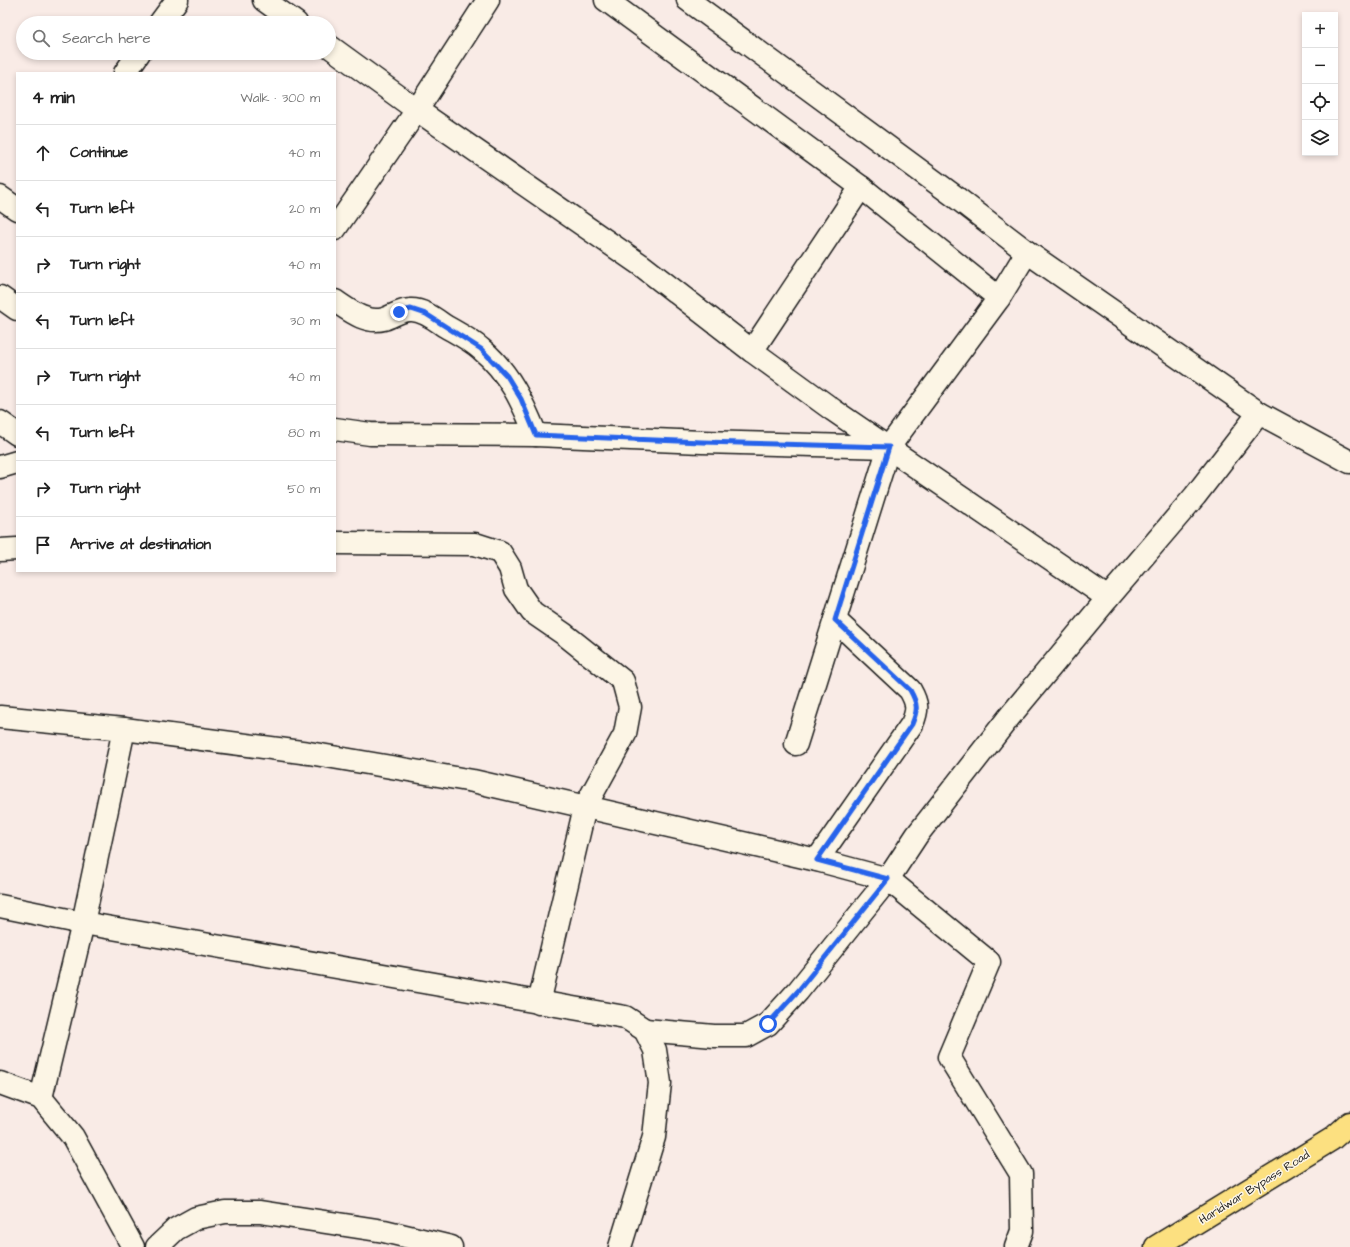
<!DOCTYPE html>
<html lang="en">
<head>
<meta charset="utf-8">
<style>
	body { margin:0; font-family:"Architects Daughter",sans-serif; background:#f2f2f2; color:#222 }
	.controls { position:absolute; right:12px; top:12px; display:grid; overflow:hidden; border-radius:0px; box-shadow:0 2px 6px #0003 }
	.controls button { width:36px; height:36px; display:grid; place-items:center; padding:0; border:0; border-bottom:1px solid #e0e0e0; background:#fff; color:#222; font:20px sans-serif }
	.stop { position:absolute; width:12px; height:12px; margin:-9px; border:3px solid #2563eb; border-radius:50%; background:#fff }
	.stop.end { background:#2563eb; border-color:#fff; box-shadow:0 1px 4px #0008 }
	.list { margin:0; padding:0; list-style:none }
	h2 { display:flex; justify-content:space-between; align-items:center; height:52px; margin:0; padding:0 16px; font-size:17px }
	h2 small { font-size:13px; font-weight:400; color:#767676 }
	.list li { display:grid; grid-template-columns:26px 1fr auto; gap:12px; align-items:center; box-sizing:border-box; height:56px; padding:0 16px; border-top:1px solid #e0e0e0 }
	.list b { display:block; font-size:15px; white-space:nowrap }
	.list em { font-size:13px; font-style:normal; color:#767676 }
	.icon { flex:none; width:22px; height:22px; fill:none; stroke:currentColor; stroke-width:2; stroke-linecap:round; stroke-linejoin:round }
	.map { position:relative; flex:none; width:1350px; height:1247px; overflow:hidden }
	.search { position:absolute; background:#fff; box-shadow:0 2px 6px #0003; left:16px; top:16px; width:320px; height:44px; display:flex; align-items:center; gap:10px; box-sizing:border-box; padding:0 14px; border-radius:22px; color:#767676; font-size:15px }
	.panel { position:absolute; background:#fff; box-shadow:0 2px 6px #0003; left:16px; top:72px; width:320px; height:500px; border-radius:0px }
	.map>svg:first-child { display:block }
	.lines { fill:none; stroke-linecap:round; stroke-linejoin:round }
	.minor-casing { stroke:#1c1c1c; stroke-width:25 }
	.major-casing { stroke:#1c1c1c; stroke-width:25 }
	.minor { stroke:#fcf5e5; stroke-width:22 }
	.major { stroke:#fce080; stroke-width:22 }
	.route { stroke:#2563eb; stroke-width:5 }
	.labels { text-anchor:middle; stroke-width:3; stroke-linejoin:round; paint-order:stroke }
	.street-label { font-size:12px; fill:#1c1c1c; stroke:#fcf5e5 }
</style>
</head>
<body>
<div class="map">
<svg width="1350" height="1247" viewBox="0 0 1350 1247">
	<rect width="100%" height="100%" fill="#f9ebe6"/>
	<filter id="ink" filterUnits="userSpaceOnUse"><feTurbulence type="fractalNoise" baseFrequency=".025" numOctaves="2"/><feDisplacementMap in="SourceGraphic" scale="8" xChannelSelector="R" yChannelSelector="G"/><feConvolveMatrix kernelMatrix="1 2 1 2 8 2 1 2 1" color-interpolation-filters="sRGB"/></filter>
	<g filter="url(#ink)">
		<g class="lines">
			<!-- minor casing -->
			<g class="minor-casing">
				<g id="minor">
					<polyline points="264,0 296,23"/>
					<polyline points="606,0 861,187 999,298"/>
					<polyline points="688,0 953,195 1027,252 1259,413 1350,462"/>
					<polyline points="160,23 177,0"/>
					<polyline points="329,46 417,110 641,265 752,351 833,410 1108,598"/>
					<polyline points="125,73 139,53"/>
					<polyline points="0,197 17,209"/>
					<polyline points="335,229 417,110 488,0"/>
					<polyline points="0,297 17,309"/>
					<path d="M335,301C350,311 366,324 384,319C393,316 401,310 410,310C423,309 436,320 445,326C457,333 471,340 481,349C509,372 523,403 536,435"/>
					<polyline points="752,351 861,187"/>
					<polyline points="0,422 17,434"/>
					<polyline points="335,429 370,434 536,435 702,442 889,447 999,298 1027,252"/>
					<polyline points="0,467 17,462"/>
					<polyline points="335,543 475,544 500,552 510,568 516,589 532,612 564,634 623,681 630,707 625,734 585,807 539,1003"/>
					<polyline points="0,550 17,549"/>
					<polyline points="0,717 124,729 309,753 473,781 817,860 888,879 989,962 949,1057 1021,1174 1022,1231 1016,1247"/>
					<polyline points="796,744 889,447"/>
					<path d="M817,860L912,724C918,710 918,704 910,690L835,620"/>
					<polyline points="0,906 83,923 625,1017 645,1030 655,1050 660,1083 654,1137 620,1247"/>
					<polyline points="645,1030 714,1036 746,1036 768,1024 798,991 888,879 917,835 1010,716 1108,598 1195,496 1259,413"/>
					<polyline points="0,1083 41,1098 73,1137 133,1247"/>
					<polyline points="41,1098 83,923 124,729"/>
					<polyline points="157,1247 176,1229 196,1218 225,1212 260,1212 384,1231 451,1247"/>
				</g>
			</g>
			<!-- major casing -->
			<g class="major-casing">
				<polyline id="major" points="1156,1247 1332,1139 1350,1123"/>
			</g>
			<!-- minor -->
			<use href="#minor" class="minor"/>
			<!-- major -->
			<use href="#major" class="major"/>
		</g>
	</g>
	<g class="lines" filter="url(#ink)">
		<!-- route -->
		<path class="route" d="M399,312L411,309L426,314L481,349L507,376L521,399L536,435L702,442L889,447L835,620L910,690C918,704 918,710 912,724L817,860L888,879L798,991L768,1024"/>
	</g>
	<g class="labels">
		<!-- street labels -->
		<g class="street-label">
			<text transform="translate(1254 1187) rotate(-32)" y="4">Haridwar Bypass Road</text>
		</g>
	</g>
</svg>
<div class="controls">
<button>+</button>
<button>−</button>
<button><svg class="icon" aria-label="locate" viewBox="0 0 24 24"><circle cx="12" cy="12" r="6"/><path d="M12 2v4M12 18v4M2 12h4M18 12h4"/></svg></button>
<button><svg class="icon" aria-label="layers" viewBox="0 0 24 24"><path d="M12 4l9 5-9 5-9-5zM3 14l9 5 9-5"/></svg></button>
</div>
<div class="stop" style="left:768px;top:1024px"></div>
<div class="stop end" style="left:399px;top:312px"></div>
<div class="search"><svg class="icon" aria-label="search" viewBox="0 0 24 24"><circle cx="10" cy="10" r="6"/><path d="M15 15l6 6"/></svg>Search here</div>
<section class="panel">
<h2>4 min<small>Walk · 300 m</small></h2>
<ul class="list">
<li><svg class="icon" aria-label="ahead" viewBox="0 0 24 24"><path d="M12 20V5M6 11l6-6 6 6"/></svg><div><b>Continue</b></div><em>40 m</em></li>
<li><svg class="icon" aria-label="left" viewBox="0 0 24 24"><path d="M17 20v-9H6M10 6l-5 5 5 5"/></svg><div><b>Turn left</b></div><em>20 m</em></li>
<li><svg class="icon" aria-label="right" viewBox="0 0 24 24"><path d="M7 20v-9h11M14 6l5 5-5 5"/></svg><div><b>Turn right</b></div><em>40 m</em></li>
<li><svg class="icon" aria-label="left" viewBox="0 0 24 24"><path d="M17 20v-9H6M10 6l-5 5 5 5"/></svg><div><b>Turn left</b></div><em>30 m</em></li>
<li><svg class="icon" aria-label="right" viewBox="0 0 24 24"><path d="M7 20v-9h11M14 6l5 5-5 5"/></svg><div><b>Turn right</b></div><em>40 m</em></li>
<li><svg class="icon" aria-label="left" viewBox="0 0 24 24"><path d="M17 20v-9H6M10 6l-5 5 5 5"/></svg><div><b>Turn left</b></div><em>80 m</em></li>
<li><svg class="icon" aria-label="right" viewBox="0 0 24 24"><path d="M7 20v-9h11M14 6l5 5-5 5"/></svg><div><b>Turn right</b></div><em>50 m</em></li>
<li><svg class="icon" aria-label="arrive" viewBox="0 0 24 24"><path d="M6 21V4h12l-3 4 3 4H6"/></svg><div><b>Arrive at destination</b></div></li>
</ul>
</section>
</div>
</body>
</html>
